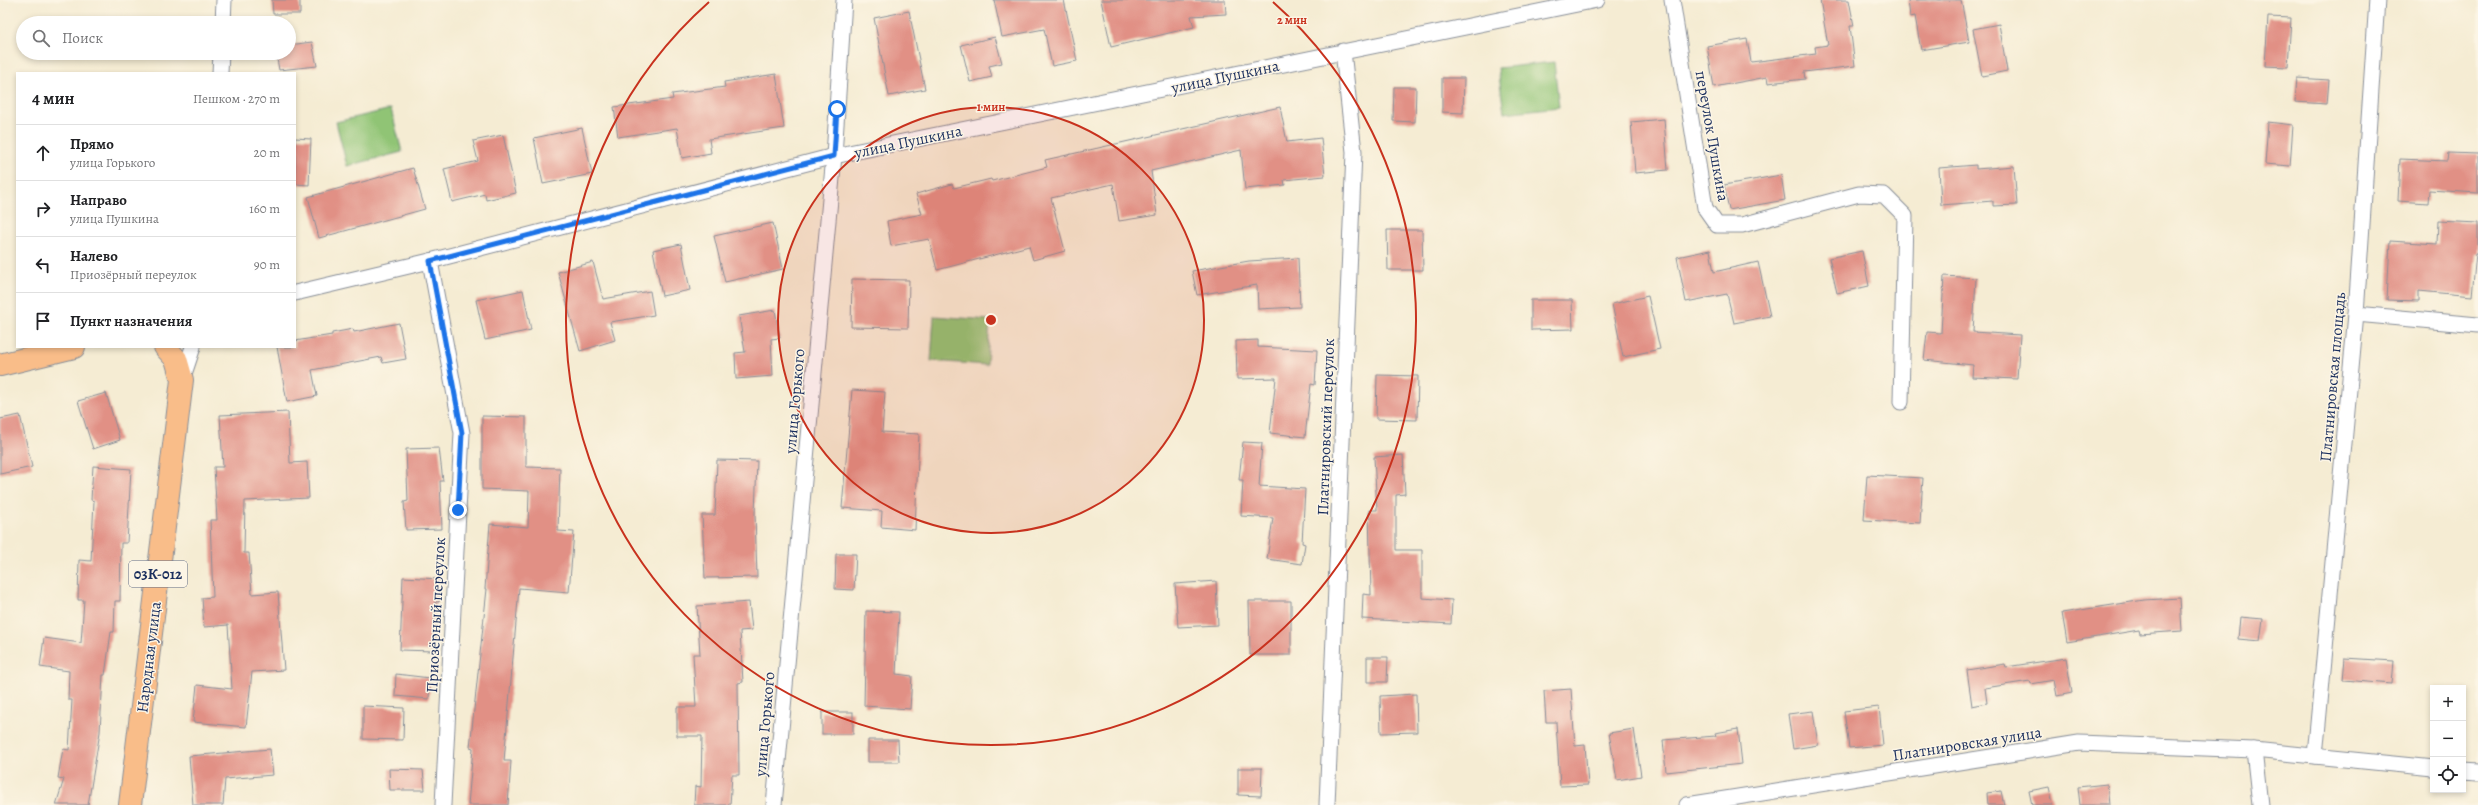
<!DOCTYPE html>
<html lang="ru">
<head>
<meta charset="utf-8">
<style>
	body { margin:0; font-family:Alegreya,serif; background:#f2f2f2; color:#202124 }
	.controls { position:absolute; right:12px; bottom:12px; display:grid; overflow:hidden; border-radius:0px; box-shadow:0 2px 6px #0003 }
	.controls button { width:36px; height:36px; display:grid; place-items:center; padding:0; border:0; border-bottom:1px solid #e0e0e0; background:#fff; color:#202124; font:20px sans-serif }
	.stop { position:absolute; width:12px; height:12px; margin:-9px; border:3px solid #1a73e8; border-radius:50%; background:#fff }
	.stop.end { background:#1a73e8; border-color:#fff; box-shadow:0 1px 4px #0008 }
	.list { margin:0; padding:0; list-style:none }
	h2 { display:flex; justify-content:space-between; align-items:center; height:52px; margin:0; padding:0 16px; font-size:17px }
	h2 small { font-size:13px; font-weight:400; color:#757577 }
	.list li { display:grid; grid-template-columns:26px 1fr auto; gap:12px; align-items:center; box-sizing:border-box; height:56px; padding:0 16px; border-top:1px solid #e0e0e0 }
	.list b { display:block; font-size:15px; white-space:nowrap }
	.list p { margin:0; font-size:13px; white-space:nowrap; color:#757577 }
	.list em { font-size:13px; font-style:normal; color:#757577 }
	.icon { flex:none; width:22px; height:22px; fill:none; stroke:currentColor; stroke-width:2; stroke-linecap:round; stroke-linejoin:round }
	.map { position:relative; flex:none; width:2478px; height:805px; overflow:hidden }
	.search { position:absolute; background:#fff; box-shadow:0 2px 6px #0003; left:16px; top:16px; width:280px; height:44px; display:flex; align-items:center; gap:10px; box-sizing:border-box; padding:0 14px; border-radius:22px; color:#757577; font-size:15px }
	.panel { position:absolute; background:#fff; box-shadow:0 2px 6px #0003; left:16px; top:72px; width:280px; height:276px; border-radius:0px }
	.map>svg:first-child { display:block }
	.green { fill:#90c475; stroke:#567a6a }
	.building { fill:#e19085 }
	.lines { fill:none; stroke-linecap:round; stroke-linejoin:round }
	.street-casing { stroke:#888e98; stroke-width:17 }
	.primary-casing { stroke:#888e98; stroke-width:24 }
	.street { stroke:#fff; stroke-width:15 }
	.primary { stroke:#f9bd89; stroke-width:22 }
	.route { stroke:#1a73e8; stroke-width:5 }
	.ring { fill:none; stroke:#c8321e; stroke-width:2 }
	.labels { text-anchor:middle; stroke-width:3; stroke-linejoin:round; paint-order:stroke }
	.shield { fill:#fcf5e5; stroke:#5e6a86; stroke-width:1 }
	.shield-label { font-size:15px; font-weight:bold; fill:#1b2f5e }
	.street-label { font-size:16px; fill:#1b2f5e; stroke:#fcf5e5 }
	.centre { fill:#c8321e; stroke:#fcf5e5; stroke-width:2 }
	.ring-label { font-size:12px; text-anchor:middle; font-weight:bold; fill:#c8321e; stroke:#fcf5e5; stroke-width:3; stroke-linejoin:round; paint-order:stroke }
</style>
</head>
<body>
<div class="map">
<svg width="2478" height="805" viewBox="0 0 2478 805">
	<rect width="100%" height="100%" fill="#fcf5e5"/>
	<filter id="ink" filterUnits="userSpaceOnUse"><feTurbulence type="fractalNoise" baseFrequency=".025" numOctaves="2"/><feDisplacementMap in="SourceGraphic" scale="8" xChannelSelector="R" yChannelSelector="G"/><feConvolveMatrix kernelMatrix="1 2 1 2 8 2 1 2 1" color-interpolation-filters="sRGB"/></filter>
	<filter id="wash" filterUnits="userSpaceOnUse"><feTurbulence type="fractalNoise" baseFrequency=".012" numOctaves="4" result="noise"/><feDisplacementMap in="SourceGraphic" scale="16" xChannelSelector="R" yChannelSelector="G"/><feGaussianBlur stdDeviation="0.9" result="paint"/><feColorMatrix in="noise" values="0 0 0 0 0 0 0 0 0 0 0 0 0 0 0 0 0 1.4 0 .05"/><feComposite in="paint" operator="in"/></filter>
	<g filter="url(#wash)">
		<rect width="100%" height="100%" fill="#f5ecd3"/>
		<!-- green -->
		<g class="green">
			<polygon points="1554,62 1559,107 1504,113 1498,68"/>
			<polygon points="391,109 402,152 347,166 336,122"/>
			<polygon points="934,316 990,320 987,365 931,361"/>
		</g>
		<g id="blocks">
			<!-- building -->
			<g class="building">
				<polygon points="272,0 300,0 300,14 273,14"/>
				<polygon points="994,0 1064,0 1077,61 1052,66 1044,29 1002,37"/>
				<polygon points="1101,0 1225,0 1226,14 1191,16 1194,27 1111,47"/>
				<polygon points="1820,0 1849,0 1854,26 1850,26 1855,66 1804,72 1805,79 1768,83 1767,77 1714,87 1707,46 1747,39 1751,62 1816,54 1815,47 1828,45"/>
				<polygon points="1908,0 1961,0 1969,42 1921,50 1915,16 1910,17"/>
				<polygon points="909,11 925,89 889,96 874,18"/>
				<polygon points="2268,17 2291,18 2288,67 2265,66"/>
				<polygon points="1999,24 2007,71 1982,76 1973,29"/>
				<polygon points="995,37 1002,63 989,66 992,77 970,82 961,45"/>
				<polygon points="312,42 317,66 279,70 276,53 289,53 289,45"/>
				<polygon points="776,74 784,128 709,139 711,153 682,158 677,128 618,137 614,107 673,99 672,94 725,87 724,82"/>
				<polygon points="1442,78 1464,78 1463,113 1442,112"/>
				<polygon points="2297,78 2329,80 2327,104 2295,102"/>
				<polygon points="1394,87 1416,87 1415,122 1393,121"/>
				<polygon points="1280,107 1287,142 1321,138 1325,176 1284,180 1285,185 1245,189 1241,150 1151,171 1157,215 1119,221 1113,184 1051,198 1065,251 1033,260 1029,246 937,270 929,239 891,246 887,221 922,214 916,194 952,184 954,188 991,179 992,181 1047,167 1045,160"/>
				<polygon points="1664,119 1668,170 1635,173 1631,122"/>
				<polygon points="2268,122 2293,125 2290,166 2265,164"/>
				<polygon points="582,128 592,174 543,184 534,138"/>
				<polygon points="503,135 516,193 486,200 485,194 452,202 444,169 478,161 473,141"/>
				<polygon points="295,138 311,139 309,185 295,184"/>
				<polygon points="2448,153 2478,154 2478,193 2429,190 2428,203 2398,201 2400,159 2447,161"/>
				<polygon points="1976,165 1976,169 2014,166 2017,205 1993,206 1993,201 1941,205 1939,168"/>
				<polygon points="413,168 425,209 319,238 308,197"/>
				<polygon points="1781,175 1785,200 1729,210 1724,185"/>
				<polygon points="2438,221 2478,223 2478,253 2476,253 2472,296 2419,291 2419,301 2387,300 2390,241 2437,244"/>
				<polygon points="773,223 783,269 725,282 714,236"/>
				<polygon points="1387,230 1422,230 1423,270 1388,270"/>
				<polygon points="681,244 690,290 662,296 653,250"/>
				<polygon points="1710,250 1714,272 1758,262 1770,316 1734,323 1727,294 1686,302 1677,257"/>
				<polygon points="1862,251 1869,286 1837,293 1829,258"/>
				<polygon points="1298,258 1300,307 1258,309 1257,285 1197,295 1192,271 1249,261"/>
				<polygon points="593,262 603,299 650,291 654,315 610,322 615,340 580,351 558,272"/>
				<polygon points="1944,276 1976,278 1973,332 2020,335 2017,379 1972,377 1973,365 1924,360 1927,332 1941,333"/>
				<polygon points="852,279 909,280 908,328 851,327"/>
				<polygon points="523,290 531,330 485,340 476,300"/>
				<polygon points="1648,296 1660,349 1623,357 1612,304"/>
				<polygon points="1531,300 1572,300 1573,329 1531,330"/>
				<polygon points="775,310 780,338 771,339 773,376 736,379 735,353 745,352 739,316"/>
				<polygon points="399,323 406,359 383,363 381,357 312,370 317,396 287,402 277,347 295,347 295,341 332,335 332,333 353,329 354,332"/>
				<polygon points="1258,340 1258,347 1317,350 1315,385 1311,384 1305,437 1270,433 1276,378 1237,379 1236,341"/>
				<polygon points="1377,375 1418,376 1417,420 1376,419"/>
				<polygon points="852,390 885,392 882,432 919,434 915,530 881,527 882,511 842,508"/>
				<polygon points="106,393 120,440 93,449 78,401"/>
				<polygon points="288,412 290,463 307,462 309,498 245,501 244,553 249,553 252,594 278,592 284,670 252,672 246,727 193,722 197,685 232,689 228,625 204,627 202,598 213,597 210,520 217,520 214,467 223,467 220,415"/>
				<polygon points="20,415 32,467 0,474 0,419"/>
				<polygon points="482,416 526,417 526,467 560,468 558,531 574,532 569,592 519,588 504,761 511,761 508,805 468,805 473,748 470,747 487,589 485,589 490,524 528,527 529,491 482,489"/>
				<polygon points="1243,442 1262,443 1259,486 1305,489 1302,543 1305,544 1302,564 1267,559 1273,518 1241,516 1243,480 1239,480"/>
				<polygon points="439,448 443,481 440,481 442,529 406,530 404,502 408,501 406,449"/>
				<polygon points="1403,455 1405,494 1396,495 1396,550 1422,550 1422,598 1452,600 1451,624 1362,619 1363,594 1371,595 1369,510 1377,510 1374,457"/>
				<polygon points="717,460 757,461 755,514 757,577 705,578 702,515 715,515"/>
				<polygon points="93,466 131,469 127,543 121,543 120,601 115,601 114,632 111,632 105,675 103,675 100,732 88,805 56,805 64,779 58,778 63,749 69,750 72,700 68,700 69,671 40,667 44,638 81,643 84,600 78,600 79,560 91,561 94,501 91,500"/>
				<polygon points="1867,475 1923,478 1920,523 1864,520"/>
				<polygon points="836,554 856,554 854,590 835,589"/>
				<polygon points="403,577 440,579 439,602 435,602 434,651 400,650"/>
				<polygon points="1216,581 1218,625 1178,627 1175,584"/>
				<polygon points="2180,598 2182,631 2140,634 2139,630 2067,642 2062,613 2144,600"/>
				<polygon points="1249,601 1291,601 1291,655 1250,655"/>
				<polygon points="749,602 752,630 740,631 743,682 738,683 739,775 732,775 730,805 694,805 695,786 701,787 702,736 677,736 677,707 696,707 693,654 700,654 697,606"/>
				<polygon points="866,611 899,612 896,674 912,676 910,709 864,706"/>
				<polygon points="2240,617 2263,619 2260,641 2238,639"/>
				<polygon points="1367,657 1388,657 1387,682 1367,682"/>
				<polygon points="2066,658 2072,693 2057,696 2054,680 2031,684 2030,681 1985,688 1987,703 1972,706 1967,670 2005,664 2006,667"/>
				<polygon points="2345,658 2394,661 2392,684 2343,680"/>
				<polygon points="396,674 430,678 429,699 395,696"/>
				<polygon points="1571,689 1575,746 1585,745 1588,785 1560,786 1556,722 1546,722 1544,691"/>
				<polygon points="1416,694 1417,732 1381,733 1380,696"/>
				<polygon points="363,706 404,708 403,740 363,739"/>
				<polygon points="1879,707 1883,745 1849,748 1844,711"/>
				<polygon points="1813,711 1818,745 1793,749 1788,714"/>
				<rect x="822" y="712" width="31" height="22"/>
				<polygon points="1634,729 1641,776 1617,780 1609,733"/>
				<polygon points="1738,729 1742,764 1666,772 1663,740 1716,736 1715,733"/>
				<polygon points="868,740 898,740 899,762 868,762"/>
				<polygon points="270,749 273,775 225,779 223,805 193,805 189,756"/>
				<polygon points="1238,768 1262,768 1261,796 1238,795"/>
				<polygon points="389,769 423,770 425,790 390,790"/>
				<polygon points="2107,784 2109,805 2080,805 2078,787"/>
				<polygon points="2049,787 2053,805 2032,805 2029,791"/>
				<polygon points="2001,791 2004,805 1988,805 1987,793"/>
			</g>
		</g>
	</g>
	<g filter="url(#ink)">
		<use href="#blocks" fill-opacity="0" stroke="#888e98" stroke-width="1"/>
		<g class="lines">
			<!-- street casing -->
			<g class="street-casing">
				<g id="street">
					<polyline points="1672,0 1705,208 1717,225 1742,225 1859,194 1884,195 1905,216 1901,402"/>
					<polyline points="223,23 224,0"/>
					<polyline points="220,73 221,53"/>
					<polyline points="430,261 462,433 443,805"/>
					<polyline points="295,293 430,261 834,156 1597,0"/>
					<polyline points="2356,314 2478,325"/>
					<polyline points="182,380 193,347"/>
					<polyline points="2254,750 2260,805"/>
					<polyline points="2315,756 2356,314 2377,0"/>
					<polyline points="2463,771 2478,772"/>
					<polyline points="774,805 834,156 844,0"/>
					<polyline points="1327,805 1354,152 1343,51"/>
					<polyline points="1687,805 2079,743 2254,750 2433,768"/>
				</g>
			</g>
			<!-- primary casing -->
			<g class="primary-casing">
				<g id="primary">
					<polyline points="0,365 74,347"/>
					<polyline points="130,805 182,380 176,359 165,347"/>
				</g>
			</g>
			<!-- street -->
			<use href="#street" class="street"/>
			<!-- primary -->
			<use href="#primary" class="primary"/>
		</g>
	</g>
	<g class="lines" filter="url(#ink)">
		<!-- route -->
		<polyline class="route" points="458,510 462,433 430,261 834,156 837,109"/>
	</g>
	<!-- distance rings -->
	<circle cx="991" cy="320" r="213" fill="#c8321e" fill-opacity=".12"/>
	<g class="ring">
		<circle cx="991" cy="320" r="213"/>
		<path d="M1273 2A425 425 0 1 1 709 2"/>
	</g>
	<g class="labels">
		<!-- shield labels -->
		<rect class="shield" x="129" y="561" width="58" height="26" rx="3"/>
		<g class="shield-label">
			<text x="158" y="579">03К-012</text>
		</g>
		<!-- street labels -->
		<g class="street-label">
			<text transform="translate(1225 76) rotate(-12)" y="6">улица Пушкина</text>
			<text transform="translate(1713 136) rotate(80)" y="6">переулок Пушкина</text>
			<text transform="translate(908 141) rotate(-12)" y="6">улица Пушкина</text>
			<text transform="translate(2332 377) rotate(-85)" y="6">Платнировская площадь</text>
			<text transform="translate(794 401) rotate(-85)" y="6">улица Горького</text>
			<text transform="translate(1325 427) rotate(-88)" y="6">Платнировский переулок</text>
			<text transform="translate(435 615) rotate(-87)" y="6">Приозёрный переулок</text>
			<text transform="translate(148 657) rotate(-83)" y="6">Народная улица</text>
			<text transform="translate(764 724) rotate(-85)" y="6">улица Горького</text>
			<text transform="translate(1967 743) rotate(-9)" y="6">Платнировская улица</text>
		</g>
	</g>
	<circle cx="991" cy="320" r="6" class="centre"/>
	<g class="ring-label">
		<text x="1292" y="24">2 мин</text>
		<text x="991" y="111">1 мин</text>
	</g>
</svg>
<div class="controls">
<button>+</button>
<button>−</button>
<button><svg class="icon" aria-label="locate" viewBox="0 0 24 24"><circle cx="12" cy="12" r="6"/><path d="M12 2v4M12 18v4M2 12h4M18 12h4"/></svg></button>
</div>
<div class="stop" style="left:837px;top:109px"></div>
<div class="stop end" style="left:458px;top:510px"></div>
<div class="search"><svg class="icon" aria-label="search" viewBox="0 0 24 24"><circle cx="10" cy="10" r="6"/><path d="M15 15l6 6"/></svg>Поиск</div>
<section class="panel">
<h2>4 мин<small>Пешком · 270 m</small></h2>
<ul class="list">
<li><svg class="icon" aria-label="ahead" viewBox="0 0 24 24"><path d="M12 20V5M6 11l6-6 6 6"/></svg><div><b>Прямо</b><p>улица Горького</p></div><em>20 m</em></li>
<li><svg class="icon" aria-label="right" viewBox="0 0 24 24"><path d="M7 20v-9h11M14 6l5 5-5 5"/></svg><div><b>Направо</b><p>улица Пушкина</p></div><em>160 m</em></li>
<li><svg class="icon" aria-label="left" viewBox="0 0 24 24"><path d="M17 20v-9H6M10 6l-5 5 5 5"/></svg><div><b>Налево</b><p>Приозёрный переулок</p></div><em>90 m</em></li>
<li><svg class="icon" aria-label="arrive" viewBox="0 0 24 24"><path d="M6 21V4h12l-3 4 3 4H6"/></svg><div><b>Пункт назначения</b></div></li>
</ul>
</section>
</div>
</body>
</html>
